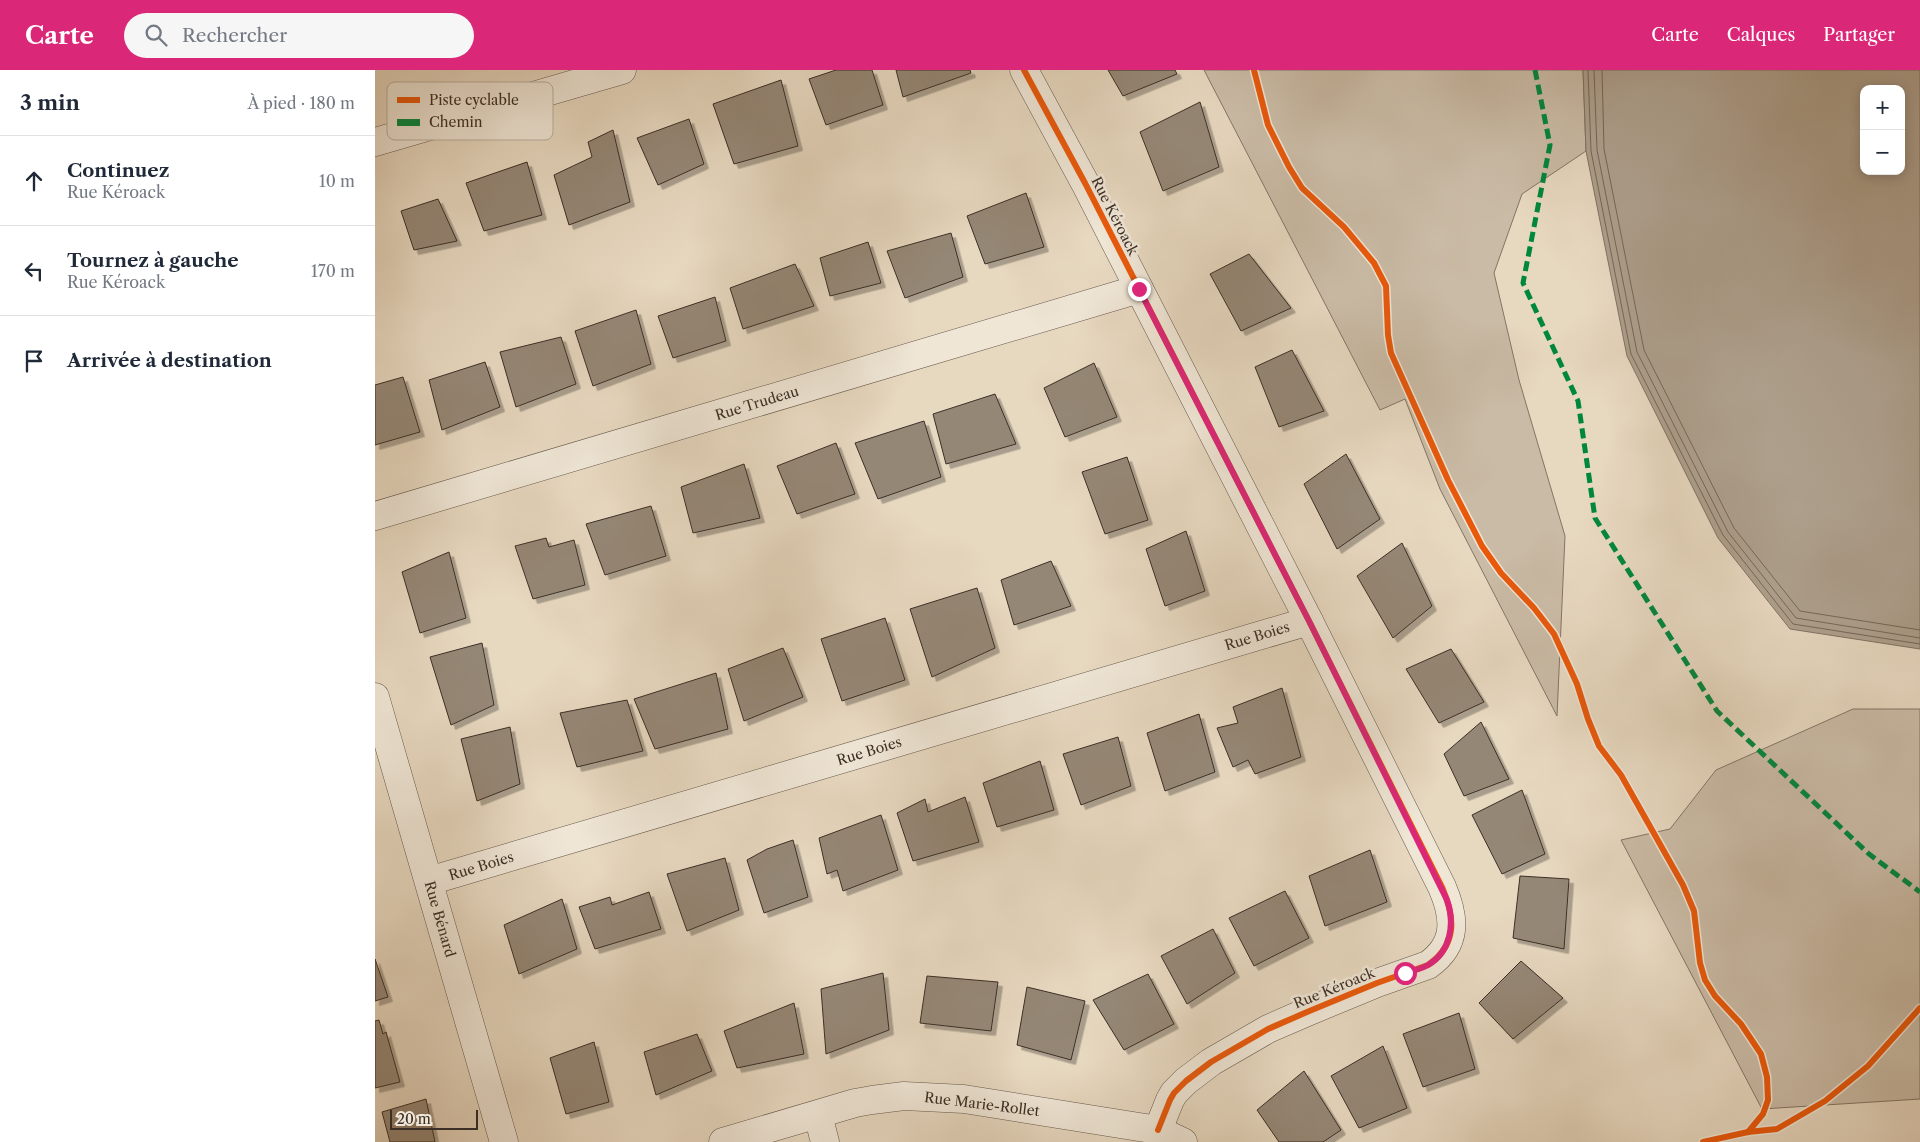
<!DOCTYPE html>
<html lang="fr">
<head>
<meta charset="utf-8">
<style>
	body { margin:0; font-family:"Libre Caslon Text",serif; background:#f6f6f7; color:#1f2937 }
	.controls { position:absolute; right:15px; top:15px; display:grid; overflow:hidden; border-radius:10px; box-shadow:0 2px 12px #0003 }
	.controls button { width:45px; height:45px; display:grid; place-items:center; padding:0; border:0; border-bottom:1px solid #e0e1e3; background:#fff; color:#1f2937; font:25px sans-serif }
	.scale { position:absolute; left:15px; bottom:12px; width:88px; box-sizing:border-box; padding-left:5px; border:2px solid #3c2f26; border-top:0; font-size:14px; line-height:18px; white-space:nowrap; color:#3c2f26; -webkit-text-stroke:4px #efe6d6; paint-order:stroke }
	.stop { position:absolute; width:15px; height:15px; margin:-11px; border:4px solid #db2777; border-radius:50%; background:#fff }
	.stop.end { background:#db2777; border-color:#fff; box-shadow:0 1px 5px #0008 }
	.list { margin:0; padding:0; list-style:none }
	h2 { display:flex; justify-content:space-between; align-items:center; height:65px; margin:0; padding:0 20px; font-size:21px }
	h2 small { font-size:16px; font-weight:400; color:#747a83 }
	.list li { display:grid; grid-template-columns:32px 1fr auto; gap:15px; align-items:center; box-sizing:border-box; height:90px; padding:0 20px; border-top:1px solid #e0e1e3 }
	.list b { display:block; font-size:19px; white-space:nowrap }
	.list p { margin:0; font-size:16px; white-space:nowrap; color:#747a83 }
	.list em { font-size:16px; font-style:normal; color:#747a83 }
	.icon { flex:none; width:28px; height:28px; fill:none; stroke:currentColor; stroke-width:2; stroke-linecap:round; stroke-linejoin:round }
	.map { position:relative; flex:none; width:1545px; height:1072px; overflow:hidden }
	header { display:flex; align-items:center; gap:30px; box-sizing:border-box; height:70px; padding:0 25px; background:#db2777; color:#fff }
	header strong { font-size:24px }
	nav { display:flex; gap:28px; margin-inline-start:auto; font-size:18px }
	.search { width:350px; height:45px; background:#f6f6f7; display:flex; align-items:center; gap:12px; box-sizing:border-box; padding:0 18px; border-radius:28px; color:#747a83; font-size:19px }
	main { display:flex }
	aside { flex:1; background:#fff }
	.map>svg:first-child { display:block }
	.green { fill:#cabba6; stroke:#837566 }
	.water { fill:#ad9f8c; stroke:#807263; fill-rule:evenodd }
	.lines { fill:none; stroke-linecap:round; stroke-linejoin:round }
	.shore { stroke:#746759; stroke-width:1 }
	.building { fill:#958776; stroke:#3c2f26; filter:url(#shadow) }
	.minor-casing { stroke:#67594c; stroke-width:29 }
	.minor { stroke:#efe6d6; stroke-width:28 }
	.quiet { stroke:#00873e; stroke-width:5; stroke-dasharray:10 5; stroke-linecap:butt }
	.cycleway-casing { stroke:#efe6d6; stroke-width:9 }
	.cycleway { stroke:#e8590c; stroke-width:6 }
	.route { stroke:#db2777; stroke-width:6 }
	.labels { text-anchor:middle; stroke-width:5; stroke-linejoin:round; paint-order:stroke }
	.street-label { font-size:14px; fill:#3c2f26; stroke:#efe6d6 }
	.key { fill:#efe6d6; stroke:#b9afa1; stroke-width:1 }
	.key-label { font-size:14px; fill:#3c2f26 }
</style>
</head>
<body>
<header>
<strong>Carte</strong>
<div class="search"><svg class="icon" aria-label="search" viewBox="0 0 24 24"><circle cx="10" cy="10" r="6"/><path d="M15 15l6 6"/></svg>Rechercher</div>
<nav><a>Carte</a><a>Calques</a><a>Partager</a></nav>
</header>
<main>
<aside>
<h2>3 min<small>À pied · 180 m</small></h2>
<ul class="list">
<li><svg class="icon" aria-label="ahead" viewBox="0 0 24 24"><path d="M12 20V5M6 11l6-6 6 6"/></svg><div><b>Continuez</b><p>Rue Kéroack</p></div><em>10 m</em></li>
<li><svg class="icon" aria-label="left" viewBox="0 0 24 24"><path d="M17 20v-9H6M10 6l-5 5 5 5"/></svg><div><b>Tournez à gauche</b><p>Rue Kéroack</p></div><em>170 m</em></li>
<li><svg class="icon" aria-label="arrive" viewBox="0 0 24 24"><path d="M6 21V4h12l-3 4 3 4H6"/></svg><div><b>Arrivée à destination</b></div></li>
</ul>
</aside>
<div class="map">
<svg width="1545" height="1072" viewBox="0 0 1545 1072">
	<defs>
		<filter id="shadow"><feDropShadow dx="4.5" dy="4.5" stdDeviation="0" flood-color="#0004"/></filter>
	</defs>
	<rect width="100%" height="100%" fill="#e7d8c0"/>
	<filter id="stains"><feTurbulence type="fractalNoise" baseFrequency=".004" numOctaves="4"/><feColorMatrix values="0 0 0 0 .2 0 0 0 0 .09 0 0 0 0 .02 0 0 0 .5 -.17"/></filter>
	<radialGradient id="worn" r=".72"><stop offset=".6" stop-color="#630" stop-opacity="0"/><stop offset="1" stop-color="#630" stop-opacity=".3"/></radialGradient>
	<!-- green -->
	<g class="green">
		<polygon points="829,0 1208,0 1211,81 1147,124 1119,203 1144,310 1190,466 1182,646 1065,419 1030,329 1005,340"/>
		<polygon points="1478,639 1545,639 1545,1029 1387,1039 1246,770 1295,759 1341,700"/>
	</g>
	<!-- water -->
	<path class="water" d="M1208,0H1545V579L1415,559L1343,468L1252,286L1211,81ZM1489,19H1526V101H1489Z"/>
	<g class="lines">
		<!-- shore -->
		<g class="shore">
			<polyline points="1213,0 1216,81 1256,284 1348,465 1418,554 1545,574"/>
			<polyline points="1219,0 1222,80 1262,282 1353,462 1421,548 1545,568"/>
			<polyline points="1227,0 1229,79 1269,280 1359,458 1425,541 1545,560"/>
		</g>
	</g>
	<!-- building -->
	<g class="building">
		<polygon points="461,0 497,0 508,35 451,55 434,9"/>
		<polygon points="521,0 595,0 596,3 528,27"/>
		<polygon points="733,0 800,0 802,4 748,26"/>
		<polygon points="406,10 423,76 359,94 338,34"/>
		<polygon points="825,32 844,97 788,121 765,62"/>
		<polygon points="314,49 329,94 283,115 262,68"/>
		<polygon points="238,60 255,132 194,155 179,105 217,87 213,72"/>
		<polygon points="152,92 167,145 109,161 91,113"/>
		<polygon points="651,123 669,177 610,194 592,146"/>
		<polygon points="63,129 82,171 39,180 26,141"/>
		<polygon points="576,163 588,207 530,228 512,181"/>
		<polygon points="493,172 506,213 455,226 445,188"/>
		<polygon points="874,184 916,238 866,261 835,204"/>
		<polygon points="420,194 439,236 368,259 355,218"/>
		<polygon points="340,227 351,271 298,288 283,246"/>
		<polygon points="261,240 276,294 218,316 200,261"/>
		<polygon points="186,267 201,314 141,337 125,282"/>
		<polygon points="917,280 949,341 904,357 880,297"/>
		<polygon points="110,292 125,337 67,360 54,310"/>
		<polygon points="719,293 742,347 690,367 669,318"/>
		<polygon points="28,307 45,362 0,375 0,315"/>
		<polygon points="620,324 641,374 571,394 558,344"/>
		<polygon points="549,351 566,407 503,429 480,373"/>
		<polygon points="461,373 480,424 422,444 402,396"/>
		<polygon points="971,384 1005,449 962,479 929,414"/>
		<polygon points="752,387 773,450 730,464 707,402"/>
		<polygon points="369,394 385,448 318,463 306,417"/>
		<polygon points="276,436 291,486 230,505 211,454"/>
		<polygon points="811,461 830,521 790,536 771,479"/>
		<polygon points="171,468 174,477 199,470 210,515 158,529 140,476"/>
		<polygon points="1027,473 1057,536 1018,568 982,506"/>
		<polygon points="74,482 91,548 45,563 27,502"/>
		<polygon points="676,491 696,536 639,555 626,510"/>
		<polygon points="602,518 620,578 557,607 535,539"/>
		<polygon points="510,548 530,610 467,631 446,569"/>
		<polygon points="107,573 119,635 76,655 55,587"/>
		<polygon points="408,578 428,627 369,651 353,599"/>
		<polygon points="1076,579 1109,632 1064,653 1031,599"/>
		<polygon points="341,603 353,659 280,679 259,629"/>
		<polygon points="907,618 926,687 880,704 873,690 858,697 842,658 863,653 858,637"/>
		<polygon points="252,630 268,681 202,697 185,643"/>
		<polygon points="824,644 840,702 790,721 772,663"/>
		<polygon points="1106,652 1134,709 1089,726 1069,684"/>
		<polygon points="135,657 145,714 102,731 86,669"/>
		<polygon points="743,667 756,716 706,735 688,684"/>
		<polygon points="665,691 679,740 622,757 608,713"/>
		<polygon points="1147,720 1170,784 1127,804 1097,745"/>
		<polygon points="590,727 604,772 538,791 522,743 550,729 553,742"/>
		<polygon points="506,745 523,800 468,821 462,800 452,804 444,768"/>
		<polygon points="418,770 433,827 389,843 372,790 392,779"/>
		<polygon points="995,780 1012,832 950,856 934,806"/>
		<polygon points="350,788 364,840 312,861 292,804"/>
		<polygon points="1145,806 1194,809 1189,879 1138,868"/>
		<polygon points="910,821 934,868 879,896 854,848"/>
		<polygon points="274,822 286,859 220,879 204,837 235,827 237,835"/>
		<polygon points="187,829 202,879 144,904 129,855"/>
		<polygon points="838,859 860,903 812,934 786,886"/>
		<polygon points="0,889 13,927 0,931"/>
		<polygon points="1146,891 1188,928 1138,969 1104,933"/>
		<polygon points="508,903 514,960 451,984 446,919"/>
		<polygon points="773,904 799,954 749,980 718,930"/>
		<polygon points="552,906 623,912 616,961 545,953"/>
		<polygon points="652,917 710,931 696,990 642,975"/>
		<polygon points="419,933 429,984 362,998 349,961"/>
		<polygon points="1084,943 1100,999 1048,1017 1028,964"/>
		<polygon points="4,950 8,964 11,962 25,1012 0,1018 0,951"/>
		<polygon points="322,964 337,1001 281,1025 269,982"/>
		<polygon points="219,972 234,1032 191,1044 175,988"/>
		<polygon points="1008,976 1032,1038 984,1058 956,1006"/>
		<polygon points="929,1001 966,1060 948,1072 904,1072 882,1040"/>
		<polygon points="51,1029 60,1072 15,1072 7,1042"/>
	</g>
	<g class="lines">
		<!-- minor casing -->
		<g class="minor-casing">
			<g id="minor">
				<path d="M649,0L710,113L934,551L1067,817C1080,847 1083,874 1053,895L1002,913L932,942L893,959L836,992L811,1011L799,1023L795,1030L783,1060"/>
				<polyline points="0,72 247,0"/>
				<polyline points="0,446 764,219"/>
				<polyline points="0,627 129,1072"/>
				<polyline points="54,811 934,551"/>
				<polyline points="443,1045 450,1072"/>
				<polyline points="348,1072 480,1033 497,1030 529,1026 589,1029 783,1060 808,1072"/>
			</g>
		</g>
		<!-- minor -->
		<use href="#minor" class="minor"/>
		<!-- quiet -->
		<polyline class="quiet" points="1160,0 1175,75 1148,213 1203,331 1220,448 1342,641 1494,784 1545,822"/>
		<!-- cycleway casing -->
		<g class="cycleway-casing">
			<g id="cycleway">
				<path d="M649,0L710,113L934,551L1067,817C1080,847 1083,874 1053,895L1002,913L932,942L893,959L836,992L811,1011L799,1023L795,1030L783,1060"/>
				<polyline points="879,0 893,55 914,97 927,118 969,157 999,193 1011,216 1013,265 1016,283 1073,410 1107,476 1126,503 1159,538 1179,564 1202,614 1213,649 1224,676 1246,705 1308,815 1319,841 1325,893 1330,910 1340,926 1366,954 1386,984 1392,1007 1393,1030 1388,1044 1373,1062"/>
				<polyline points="1328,1072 1373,1062 1402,1059 1450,1031 1493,996 1545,938"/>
			</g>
		</g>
		<!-- cycleway -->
		<use href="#cycleway" class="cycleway"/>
	</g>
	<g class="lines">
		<!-- route -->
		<path class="route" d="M764,219L934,551L1072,830C1080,853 1076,882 1053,895C1046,899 1038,901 1030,903"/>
	</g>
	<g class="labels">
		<!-- street labels -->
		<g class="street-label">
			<text transform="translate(740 146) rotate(63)" y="5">Rue Kéroack</text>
			<text transform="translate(382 333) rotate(-17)" y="5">Rue Trudeau</text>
			<text transform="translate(882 566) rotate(-17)" y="5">Rue Boies</text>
			<text transform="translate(494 681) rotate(-17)" y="5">Rue Boies</text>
			<text transform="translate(106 796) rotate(-17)" y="5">Rue Boies</text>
			<text transform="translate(65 849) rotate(74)" y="5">Rue Bénard</text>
			<text transform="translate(959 918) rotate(-22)" y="5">Rue Kéroack</text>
			<text transform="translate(607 1034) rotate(7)" y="5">Rue Marie-Rollet</text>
		</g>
	</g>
	<!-- legend -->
	<rect x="12" y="12" width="166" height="58" rx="8" class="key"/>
	<rect x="22" y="27" width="23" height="6" fill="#e8590c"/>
	<rect x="22" y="49" width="23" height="7" fill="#00873e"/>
	<g class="key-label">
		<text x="54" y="35">Piste cyclable</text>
		<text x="54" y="57">Chemin</text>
	</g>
	<rect width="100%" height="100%" filter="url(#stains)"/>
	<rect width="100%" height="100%" fill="url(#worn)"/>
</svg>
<div class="controls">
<button>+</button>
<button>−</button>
</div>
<div class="scale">20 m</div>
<div class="stop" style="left:1030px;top:903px"></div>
<div class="stop end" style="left:764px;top:219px"></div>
</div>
</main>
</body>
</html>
